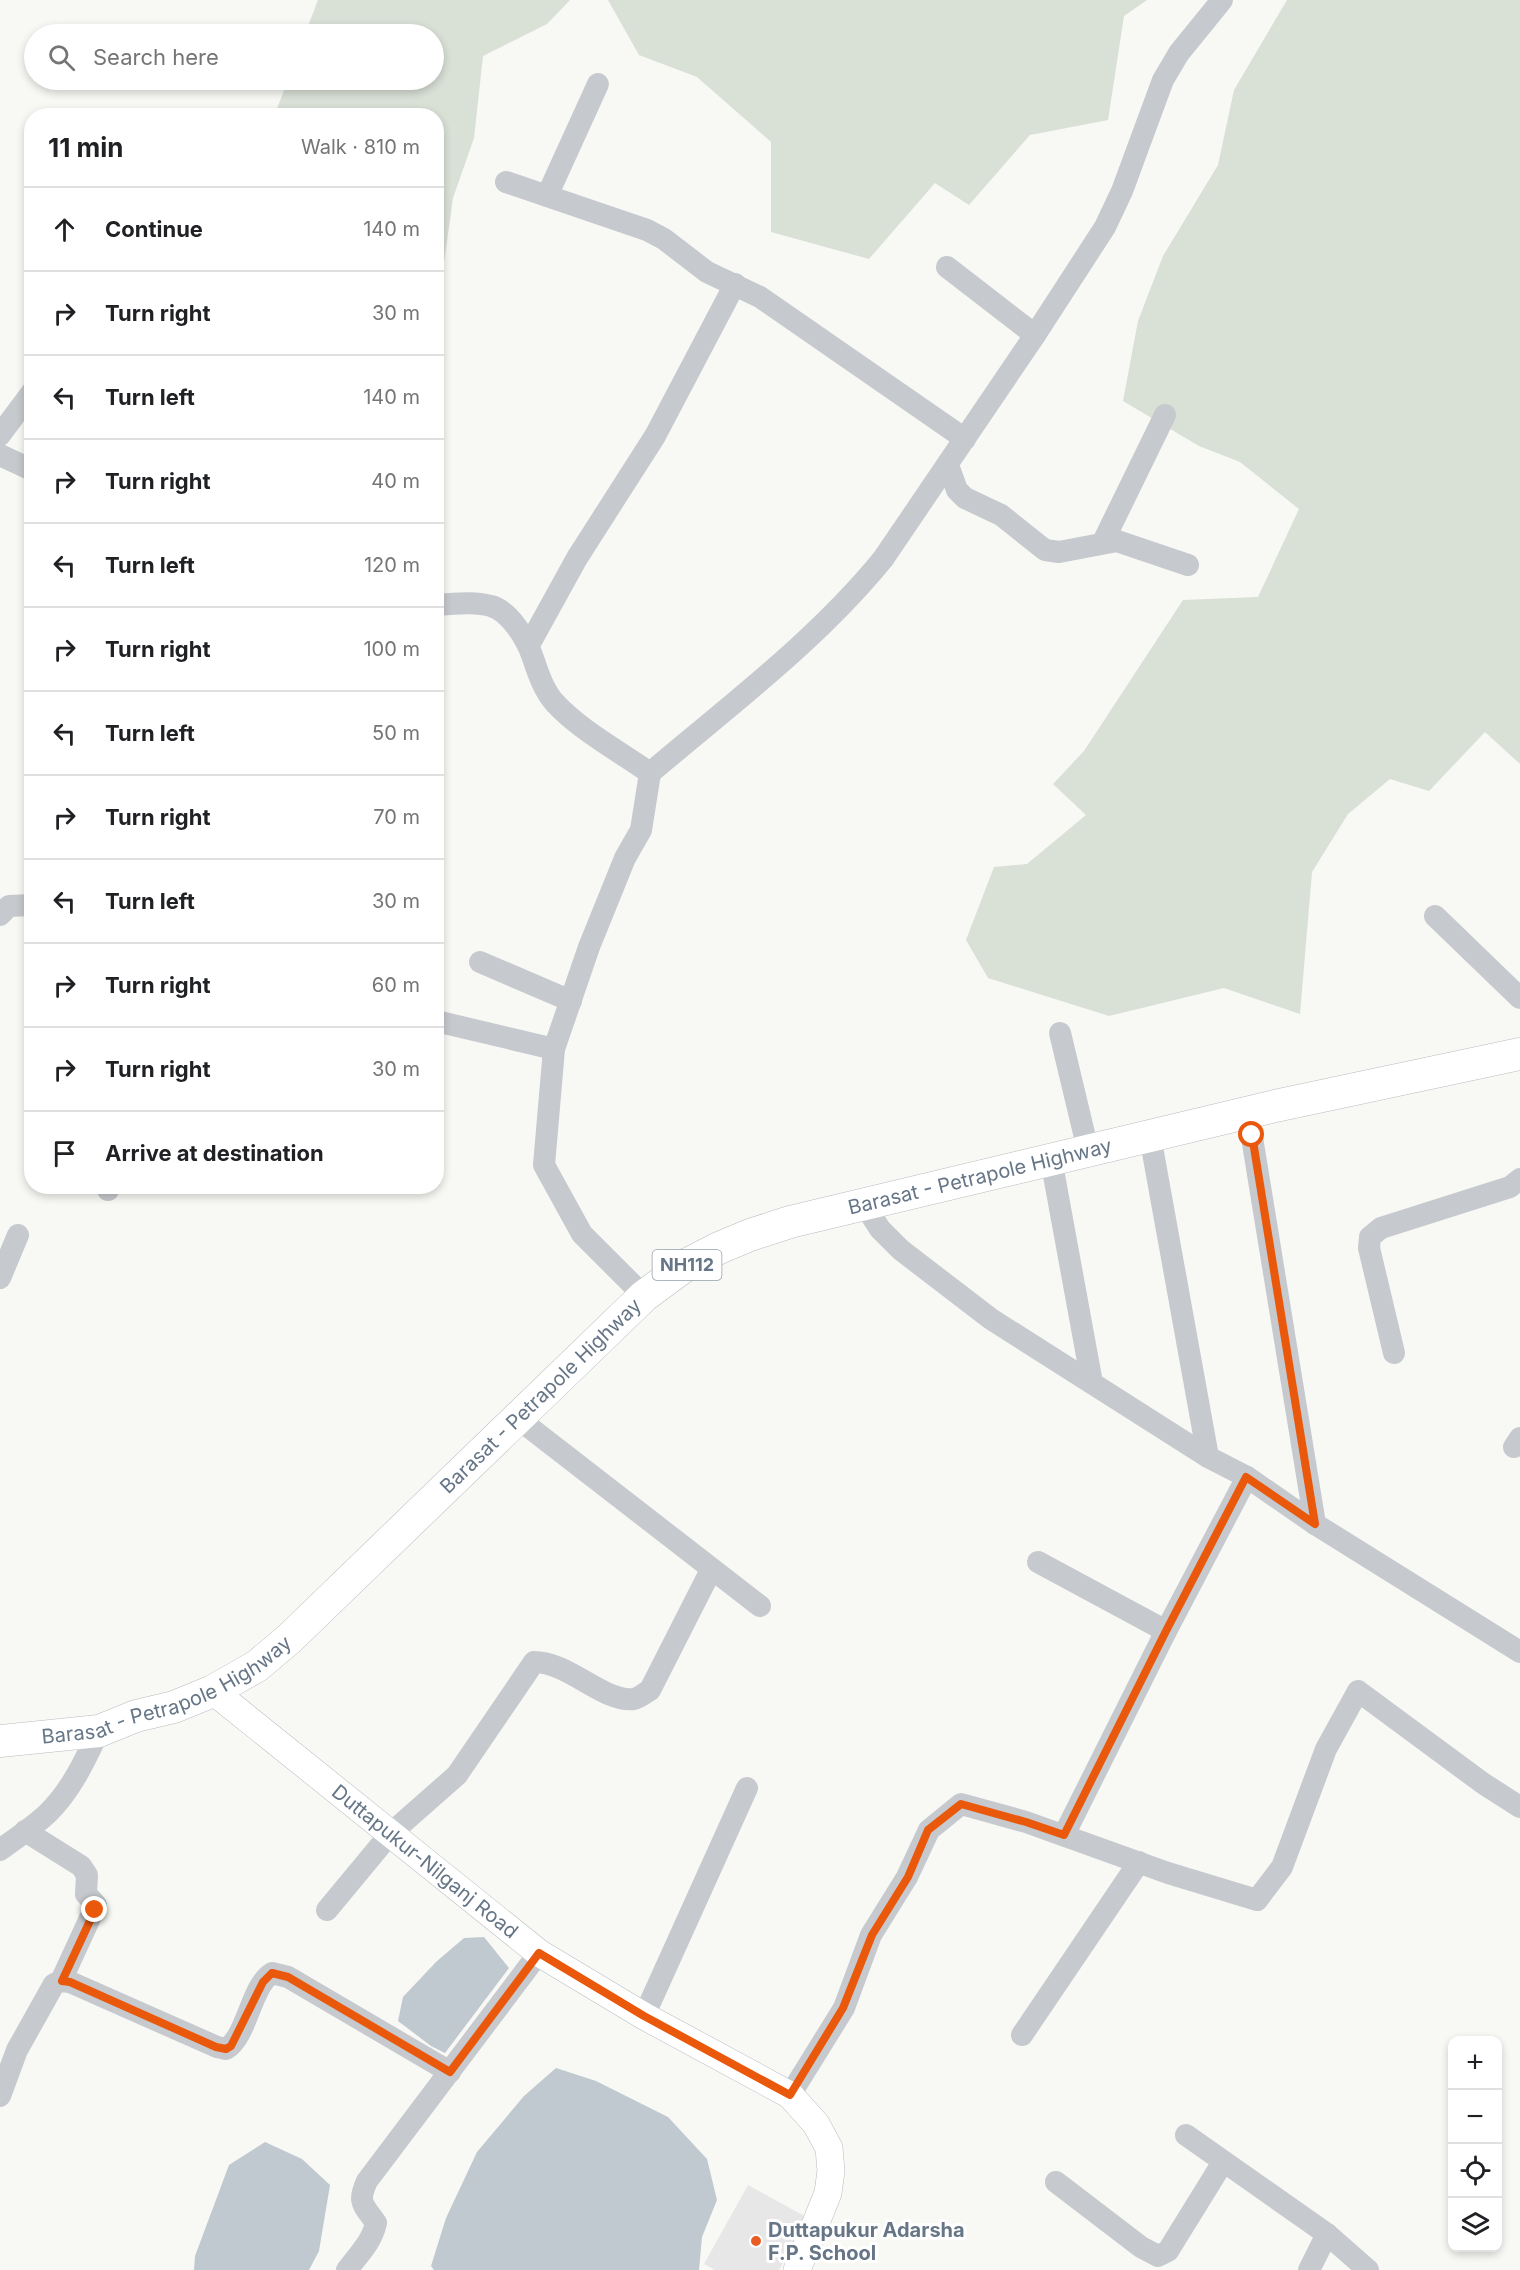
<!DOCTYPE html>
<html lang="en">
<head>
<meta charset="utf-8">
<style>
	body { margin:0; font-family:Inter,sans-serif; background:#f2f2f2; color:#202124 }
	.controls { position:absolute; right:18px; bottom:18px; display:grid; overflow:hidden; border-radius:12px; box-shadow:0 3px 9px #0003 }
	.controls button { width:54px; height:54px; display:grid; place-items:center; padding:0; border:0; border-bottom:2px solid #e0e0e0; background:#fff; color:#202124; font:30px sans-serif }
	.stop { position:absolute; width:18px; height:18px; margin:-14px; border:4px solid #ea580c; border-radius:50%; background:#fff }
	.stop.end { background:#ea580c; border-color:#fff; box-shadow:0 2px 6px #0008 }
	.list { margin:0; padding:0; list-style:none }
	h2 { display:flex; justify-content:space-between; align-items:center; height:78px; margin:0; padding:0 24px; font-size:26px }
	h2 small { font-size:20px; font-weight:400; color:#757577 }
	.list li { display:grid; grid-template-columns:39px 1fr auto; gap:18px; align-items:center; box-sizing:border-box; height:84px; padding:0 24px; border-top:2px solid #e0e0e0 }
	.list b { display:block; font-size:22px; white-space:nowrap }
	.list em { font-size:20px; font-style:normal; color:#757577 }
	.icon { flex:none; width:33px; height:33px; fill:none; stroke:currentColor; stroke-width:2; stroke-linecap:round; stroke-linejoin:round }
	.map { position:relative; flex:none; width:1520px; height:2270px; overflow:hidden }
	.search { position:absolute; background:#fff; box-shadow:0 3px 9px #0003; left:24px; top:24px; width:420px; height:66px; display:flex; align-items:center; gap:15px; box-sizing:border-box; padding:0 21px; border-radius:33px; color:#757577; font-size:22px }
	.panel { position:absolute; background:#fff; box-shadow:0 3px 9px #0003; left:24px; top:108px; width:420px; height:1086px; border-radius:24px }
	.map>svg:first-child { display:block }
	.built { fill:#e6e7e6 }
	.green { fill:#d9e0d6 }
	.water { fill:#c0c9cf }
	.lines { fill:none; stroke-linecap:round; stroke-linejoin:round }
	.major-casing { stroke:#b9bdc1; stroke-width:28 }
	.highway-casing { stroke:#b8bcbf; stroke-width:33 }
	.minor { stroke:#c6c9cd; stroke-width:22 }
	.major { stroke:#fff; stroke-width:27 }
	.highway { stroke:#fff; stroke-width:32 }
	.route { stroke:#ea580c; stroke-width:8 }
	.poi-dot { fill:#e95d24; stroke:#fff; stroke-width:2 }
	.labels { text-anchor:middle; stroke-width:6; stroke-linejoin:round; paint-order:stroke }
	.shield { fill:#fff; stroke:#949fab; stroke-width:1.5 }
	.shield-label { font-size:18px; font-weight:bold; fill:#667687 }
	.street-label { font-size:20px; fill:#667687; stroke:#fff }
	.poi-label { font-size:20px; font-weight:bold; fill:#667687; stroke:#fff; text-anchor:start }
</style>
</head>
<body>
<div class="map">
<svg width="1520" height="2270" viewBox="0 0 1520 2270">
	<rect width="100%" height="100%" fill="#f8f8f5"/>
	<!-- built -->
	<polygon class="built" points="748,2185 808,2218 779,2270 715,2270 704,2264"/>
	<!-- green -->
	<g class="green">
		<polygon points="318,0 570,0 547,24 483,56 474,138 453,198 437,313 436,116 275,116 275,114 288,80 434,80 434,34 305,34"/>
		<polygon points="608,0 1147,0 1124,16 1108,120 1030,135 969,205 935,183 869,259 771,232 771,142 697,77 639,55"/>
		<polygon points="1287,0 1520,0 1520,764 1485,732 1429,791 1390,779 1348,814 1312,872 1300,1014 1224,988 1109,1016 988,978 966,940 994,867 1027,864 1086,815 1053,784 1084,751 1183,600 1258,597 1299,509 1240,462 1199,446 1123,401 1138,321 1163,256 1218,165 1234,90"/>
	</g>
	<!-- water -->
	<g class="water">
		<polygon points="484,1937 509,1968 445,2053 431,2046 398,2021 403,1997 436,1962 464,1938"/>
		<polygon points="556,2068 596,2081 668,2117 707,2159 717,2200 702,2237 699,2270 434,2270 431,2266 446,2218 477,2152 524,2096"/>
		<polygon points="265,2142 302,2159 330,2185 319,2251 309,2270 194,2270 195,2256 229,2165"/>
	</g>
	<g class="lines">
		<!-- major casing -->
		<g class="major-casing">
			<g id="major">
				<path id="s1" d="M213,1691L539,1953L644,2016L790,2095L816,2124L829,2148L831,2171L828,2193L797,2270"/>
			</g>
		</g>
		<!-- highway casing -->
		<g class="highway-casing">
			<g id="highway">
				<path id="s2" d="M0,1741L99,1731L136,1716L174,1707L213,1691L257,1666L289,1639L644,1296L686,1265L719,1248L750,1235L790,1222L1275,1106L1520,1054"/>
			</g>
		</g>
		<!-- minor -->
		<g class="minor">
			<polyline points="506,182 647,230 664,239 707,272 760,297 965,439"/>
			<polyline points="547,196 598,84"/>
			<polyline points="947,267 1035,335"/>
			<polyline points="0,435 32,392"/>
			<polyline points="0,455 32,470"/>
			<polyline points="948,465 957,490 965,498 1001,515 1045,550 1059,552 1117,541 1188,565"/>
			<polyline points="1103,542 1165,415"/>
			<path d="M436,605C454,604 474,601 491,606C510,611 527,640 533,658C538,673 544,691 555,703C581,731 619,751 650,773L641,830L625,858L589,947L554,1049L544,1165L582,1234L644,1296"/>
			<polyline points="529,645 577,558 655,436 735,284"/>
			<path d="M650,773C730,705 816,641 883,559L1035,335L1105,227L1122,191L1163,80L1179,53L1222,0"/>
			<polyline points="0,915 9,906 32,905"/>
			<polyline points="1435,916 1520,998"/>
			<polyline points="480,962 571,1001"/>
			<polyline points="436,1021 554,1049"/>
			<polyline points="1060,1033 1088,1150"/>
			<polyline points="1248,1113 1315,1524"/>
			<polyline points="1150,1136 1208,1457"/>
			<polyline points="1051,1159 1092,1383"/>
			<polyline points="108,1190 109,1186"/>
			<polyline points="864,1204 880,1229 901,1250 991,1319 1208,1457 1247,1477 1315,1524 1520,1652"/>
			<polyline points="0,1278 18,1235"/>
			<polyline points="1394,1353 1369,1248 1370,1237 1381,1228 1510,1187 1520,1179"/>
			<polyline points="516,1417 760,1606"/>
			<polyline points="1514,1447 1520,1438"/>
			<polyline points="1038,1562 1166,1631"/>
			<polyline points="25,1831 81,1866 87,1875 86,1894 96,1905 61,1981"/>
			<polyline points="1064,1835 1166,1631 1247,1477"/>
			<path d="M0,1850C16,1838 35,1826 49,1812C72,1789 85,1760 99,1731"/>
			<path d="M327,1910L390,1834L457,1775L534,1662C569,1662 604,1703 634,1699C639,1698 645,1693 650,1690L711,1570"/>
			<polyline points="644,2016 747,1788"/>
			<polyline points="1022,2035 1139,1862"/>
			<polyline points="790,2095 844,2008 871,1935 907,1877 929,1830 961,1804 1026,1822 1168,1873 1257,1900 1282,1867 1326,1749 1358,1691 1484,1784 1520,1807"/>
			<path d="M0,2096L17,2050L54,1984L61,1981L70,1982L217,2047L226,2049C247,2037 251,1986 272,1973L288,1977L450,2072"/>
			<polyline points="1186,2135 1327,2234 1368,2270"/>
			<polyline points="1056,2182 1141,2247 1158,2256 1168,2251 1223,2162"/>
			<path d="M347,2270C358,2255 372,2242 376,2223C363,2204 357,2203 367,2181L539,1953"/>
			<polyline points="1309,2270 1327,2234"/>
		</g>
		<!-- major -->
		<use href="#major" class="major"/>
		<!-- highway -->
		<use href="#highway" class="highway"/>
	</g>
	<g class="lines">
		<!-- route -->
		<polyline class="route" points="95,1910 62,1981 70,1982 216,2047 226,2049 231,2046 263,1982 272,1973 288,1977 450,2072 539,1953 644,2016 790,2095 843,2008 872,1935 908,1877 928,1830 961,1804 1026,1822 1064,1835 1166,1631 1246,1477 1315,1524 1252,1135"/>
	</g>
	<!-- markers -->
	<circle class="poi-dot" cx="756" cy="2241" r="6"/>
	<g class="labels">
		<!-- shield labels -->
		<rect class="shield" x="652.5" y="1250" width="69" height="30" rx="4.5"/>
		<g class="shield-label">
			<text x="687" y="1271">NH112</text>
		</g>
		<!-- street labels -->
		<g class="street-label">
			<text dy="7" stroke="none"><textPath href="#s2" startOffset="1167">Barasat - Petrapole Highway</textPath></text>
			<text dy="7" stroke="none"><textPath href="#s2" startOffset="663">Barasat - Petrapole Highway</textPath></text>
			<text dy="7" stroke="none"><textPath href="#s2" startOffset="177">Barasat - Petrapole Highway</textPath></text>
			<text dy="7" stroke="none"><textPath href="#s1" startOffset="272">Duttapukur-Nilganj Road</textPath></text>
		</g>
		<!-- poi labels -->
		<g class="poi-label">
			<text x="768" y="2237">Duttapukur Adarsha<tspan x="768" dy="23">F.P. School</tspan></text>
		</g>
	</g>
</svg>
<div class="controls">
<button>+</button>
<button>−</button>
<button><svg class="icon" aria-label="locate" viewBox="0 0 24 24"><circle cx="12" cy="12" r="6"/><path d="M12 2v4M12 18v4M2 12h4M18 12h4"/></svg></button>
<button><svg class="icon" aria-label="layers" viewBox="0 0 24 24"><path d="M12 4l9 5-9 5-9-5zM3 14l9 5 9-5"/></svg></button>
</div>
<div class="stop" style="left:1252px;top:1135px"></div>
<div class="stop end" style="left:95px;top:1910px"></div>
<div class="search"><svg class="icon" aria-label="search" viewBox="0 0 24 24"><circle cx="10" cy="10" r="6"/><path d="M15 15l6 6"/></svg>Search here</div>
<section class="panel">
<h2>11 min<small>Walk · 810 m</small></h2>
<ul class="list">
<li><svg class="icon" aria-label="ahead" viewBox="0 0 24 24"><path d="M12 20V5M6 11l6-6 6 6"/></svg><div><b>Continue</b></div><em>140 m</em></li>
<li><svg class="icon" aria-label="right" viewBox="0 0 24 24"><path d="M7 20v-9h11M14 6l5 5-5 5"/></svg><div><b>Turn right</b></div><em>30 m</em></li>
<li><svg class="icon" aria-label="left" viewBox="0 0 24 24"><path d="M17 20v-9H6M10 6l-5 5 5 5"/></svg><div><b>Turn left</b></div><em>140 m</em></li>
<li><svg class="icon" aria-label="right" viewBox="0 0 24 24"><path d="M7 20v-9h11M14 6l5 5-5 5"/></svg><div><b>Turn right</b></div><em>40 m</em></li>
<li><svg class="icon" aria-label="left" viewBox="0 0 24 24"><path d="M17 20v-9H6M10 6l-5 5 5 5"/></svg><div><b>Turn left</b></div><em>120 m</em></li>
<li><svg class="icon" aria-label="right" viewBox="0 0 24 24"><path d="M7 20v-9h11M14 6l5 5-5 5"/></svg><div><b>Turn right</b></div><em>100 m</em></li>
<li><svg class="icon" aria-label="left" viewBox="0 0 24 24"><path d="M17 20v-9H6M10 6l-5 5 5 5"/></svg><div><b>Turn left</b></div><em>50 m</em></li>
<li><svg class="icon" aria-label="right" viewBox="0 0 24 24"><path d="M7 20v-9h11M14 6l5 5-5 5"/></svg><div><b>Turn right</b></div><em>70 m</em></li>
<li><svg class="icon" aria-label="left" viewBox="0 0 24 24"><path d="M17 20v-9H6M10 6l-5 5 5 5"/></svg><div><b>Turn left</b></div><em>30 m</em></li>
<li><svg class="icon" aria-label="right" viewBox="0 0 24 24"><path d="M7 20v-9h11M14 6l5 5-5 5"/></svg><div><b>Turn right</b></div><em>60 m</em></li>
<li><svg class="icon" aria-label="right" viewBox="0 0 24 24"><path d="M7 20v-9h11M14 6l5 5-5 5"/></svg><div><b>Turn right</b></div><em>30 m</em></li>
<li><svg class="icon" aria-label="arrive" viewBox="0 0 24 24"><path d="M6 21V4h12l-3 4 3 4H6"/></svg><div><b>Arrive at destination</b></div></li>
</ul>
</section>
</div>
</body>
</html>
